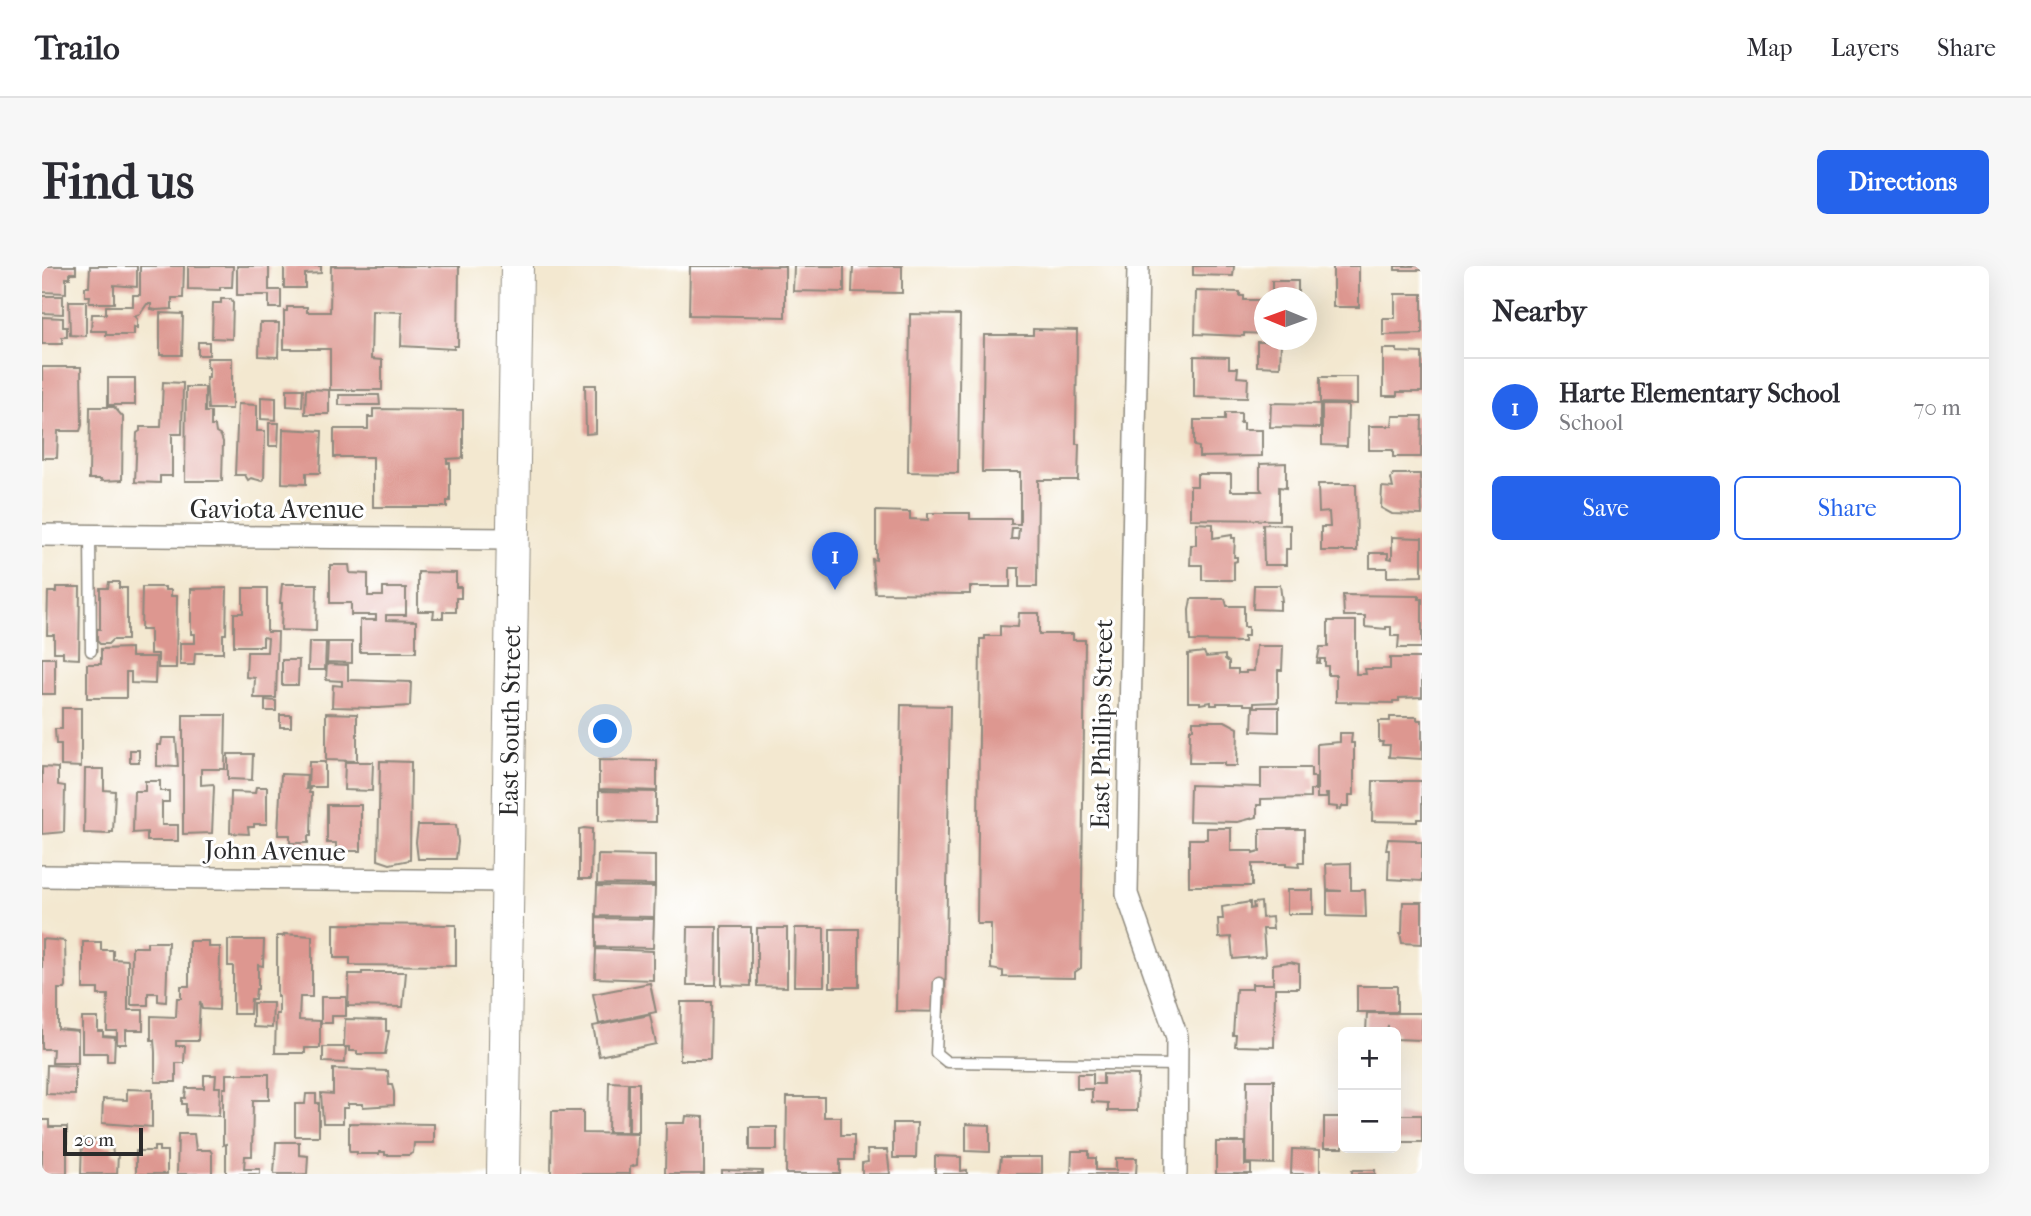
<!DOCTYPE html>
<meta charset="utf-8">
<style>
body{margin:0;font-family:"IM FELL French Canon",serif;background:#f7f7f7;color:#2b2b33}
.controls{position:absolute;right:21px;bottom:21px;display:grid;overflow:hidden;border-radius:10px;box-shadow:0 7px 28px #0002}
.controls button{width:63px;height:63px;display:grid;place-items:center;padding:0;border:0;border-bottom:2px solid #e1e1e2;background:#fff;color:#2b2b33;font:35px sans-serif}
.compass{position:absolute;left:1212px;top:21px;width:63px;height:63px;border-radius:50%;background:#fff;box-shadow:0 7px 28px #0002;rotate:271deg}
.scale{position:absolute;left:21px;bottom:18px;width:80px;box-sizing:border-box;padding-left:7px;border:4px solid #2b2b2b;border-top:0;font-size:19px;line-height:24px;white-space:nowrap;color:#2b2b2b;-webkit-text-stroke:5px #fff;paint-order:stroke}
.you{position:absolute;left:564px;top:466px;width:24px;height:24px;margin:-18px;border:5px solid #fff;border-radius:50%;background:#1a73e8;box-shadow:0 0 0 10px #1a73e833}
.badge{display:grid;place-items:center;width:46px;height:46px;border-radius:50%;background:#2563eb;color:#fff;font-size:23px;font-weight:700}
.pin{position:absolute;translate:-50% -58px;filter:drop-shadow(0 2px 4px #0008)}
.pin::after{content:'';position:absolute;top:37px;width:24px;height:21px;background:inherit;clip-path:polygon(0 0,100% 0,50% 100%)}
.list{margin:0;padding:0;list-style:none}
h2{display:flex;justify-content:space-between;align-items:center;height:91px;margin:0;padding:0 28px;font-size:30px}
h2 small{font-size:23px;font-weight:400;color:#7c7c81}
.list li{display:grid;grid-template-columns:46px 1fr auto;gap:21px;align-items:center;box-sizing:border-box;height:98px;padding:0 28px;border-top:2px solid #e1e1e2}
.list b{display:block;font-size:26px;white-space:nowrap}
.list p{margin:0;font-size:23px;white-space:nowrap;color:#7c7c81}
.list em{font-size:23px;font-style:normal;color:#7c7c81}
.actions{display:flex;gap:14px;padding:21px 28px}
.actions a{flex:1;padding:16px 0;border:2px solid #2563eb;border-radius:10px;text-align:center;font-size:24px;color:#2563eb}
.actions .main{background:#2563eb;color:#fff}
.map{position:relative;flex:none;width:1380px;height:908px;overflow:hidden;border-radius:10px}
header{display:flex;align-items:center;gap:42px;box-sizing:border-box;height:98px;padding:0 35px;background:#fff;border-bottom:2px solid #e1e1e2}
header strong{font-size:33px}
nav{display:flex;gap:38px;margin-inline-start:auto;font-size:24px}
.intro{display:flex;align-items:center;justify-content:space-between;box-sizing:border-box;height:168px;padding:0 42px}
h1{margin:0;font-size:49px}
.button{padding:18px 32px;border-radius:10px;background:#2563eb;color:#fff;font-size:24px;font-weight:700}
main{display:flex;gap:42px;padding:0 42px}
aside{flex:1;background:#fff;border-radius:10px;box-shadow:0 7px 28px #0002}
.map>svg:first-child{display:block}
</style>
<header>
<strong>Trailo</strong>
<nav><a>Map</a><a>Layers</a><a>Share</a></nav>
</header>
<div class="intro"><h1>Find us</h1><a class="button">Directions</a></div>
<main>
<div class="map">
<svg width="1380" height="908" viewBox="0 0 1380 908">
<rect width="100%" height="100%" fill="#fff"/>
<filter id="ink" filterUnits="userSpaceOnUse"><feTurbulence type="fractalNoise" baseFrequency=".0143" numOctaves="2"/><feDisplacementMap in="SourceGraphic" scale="14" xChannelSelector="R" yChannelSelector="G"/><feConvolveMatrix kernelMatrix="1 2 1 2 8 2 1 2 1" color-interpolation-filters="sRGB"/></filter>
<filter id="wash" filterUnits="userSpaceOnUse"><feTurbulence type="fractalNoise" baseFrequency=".00686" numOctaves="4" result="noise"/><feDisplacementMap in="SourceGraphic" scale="28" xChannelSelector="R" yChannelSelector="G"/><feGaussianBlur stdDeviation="1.57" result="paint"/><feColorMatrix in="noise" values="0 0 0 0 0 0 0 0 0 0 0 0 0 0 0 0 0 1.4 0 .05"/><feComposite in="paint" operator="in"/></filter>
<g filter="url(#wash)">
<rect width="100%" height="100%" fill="#f3e8d0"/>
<g id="blocks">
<g fill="#dd9790" fill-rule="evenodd">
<polygon points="0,0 34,0 34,7 28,7 28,12 24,12 24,27 0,26"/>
<polygon points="48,0 95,0 95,21 72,19 72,37 47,37 48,30 43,30 43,21 47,21"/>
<polygon points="98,0 142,0 141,32 130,32 130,43 114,44 109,43 109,38 105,38 98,48 92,50 95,53 95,62 92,61 92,69 64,69 64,65 49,65 50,48 64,48 64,40 91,40 91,29 98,29"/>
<polygon points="146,0 191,0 190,21 178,21 178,24 146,23"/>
<polygon points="195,0 227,0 227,24 239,24 239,42 227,42 227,29 195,29"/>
<polygon points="242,0 279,0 279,7 263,8 263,22 242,22"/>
<polygon points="289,0 417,0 416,80 412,80 412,83 359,80 360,46 330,45 329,93 340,94 340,124 288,124 288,83 242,83 242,45 245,45 245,41 265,41 265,46 288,46"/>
<polygon points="648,0 743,0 743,51 647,49"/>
<polygon points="752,0 802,0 802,26 751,25"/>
<polygon points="811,0 860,0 860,27 810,26"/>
<polygon points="1151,0 1192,0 1191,10 1151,9"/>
<rect x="1291" y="0" width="26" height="41"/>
<rect x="1353" y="0" width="27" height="4"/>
<rect x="1230" y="15" width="26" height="17"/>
<polygon points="1154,25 1198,26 1198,30 1202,30 1202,34 1223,34 1223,68 1202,67 1202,70 1153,68"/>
<polygon points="1353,28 1380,28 1380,68 1341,69 1341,52 1353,52"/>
<polygon points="0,30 21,30 21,48 0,47"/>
<polygon points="179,33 189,33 191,37 190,73 170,72 171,37 179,37"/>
<polygon points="27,35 44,35 44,70 28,69"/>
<polygon points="118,47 141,48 140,89 118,89"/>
<polygon points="868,48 918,49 916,207 866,206"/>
<polygon points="0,51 21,52 21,61 25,61 25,71 20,71 20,78 0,78"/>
<polygon points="218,57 237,57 236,91 217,90"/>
<path d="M991,63L1035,64L1034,178H1037L1036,214H996L995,321H977V302H968V321H928V328L833,327L830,293L834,294V245L868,246V253L886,254V247H928V253H969V258H978V206H940L942,69H991ZM970,262H977L976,273H969Z"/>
<rect x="156" y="76" width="11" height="13"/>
<polygon points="1215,76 1239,76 1238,101 1215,100"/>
<polygon points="1341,83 1355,83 1355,86 1380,87 1380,126 1355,126 1355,130 1341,130"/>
<polygon points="1152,90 1187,91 1187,102 1196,102 1195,111 1206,112 1205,132 1152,131"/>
<polygon points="165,92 190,92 190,143 166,143 164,111 167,111 167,101 165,101"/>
<polygon points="0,101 39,101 40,159 38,165 16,165 15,192 0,192"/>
<polygon points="1278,111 1315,111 1315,138 1278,137"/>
<rect x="66" y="112" width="27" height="27"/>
<polygon points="121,116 141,117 140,168 130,168 130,210 118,210 118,217 93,216 95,167 98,165 98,161 119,161"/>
<polygon points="543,119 554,119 554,167 544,168"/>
<polygon points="144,121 163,121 163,146 169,146 169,160 173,160 174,167 179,170 181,176 180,215 143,215"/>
<polygon points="245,123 261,123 260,141 245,140"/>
<polygon points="264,123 287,124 287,148 263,148"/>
<polygon points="297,129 337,129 338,139 297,139"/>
<polygon points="219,131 234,132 234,154 219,153"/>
<polygon points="1229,137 1278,138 1278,162 1228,161"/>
<polygon points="196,138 215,139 215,165 223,165 222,213 220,215 209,212 206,214 203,209 193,209"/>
<polygon points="1280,139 1306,139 1305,180 1280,179"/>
<polygon points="48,141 72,141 81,151 80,214 59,215 59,213 47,213"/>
<polygon points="331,143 421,144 421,192 405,193 405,197 408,197 408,235 405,235 405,241 331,241 331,191 292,191 292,163 326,163 326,151 331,151"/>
<polygon points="1183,147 1199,147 1199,156 1197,157 1201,157 1201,164 1220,164 1220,190 1157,191 1157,181 1152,180 1152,154 1183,154"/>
<polygon points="1351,150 1380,150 1379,191 1351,191 1351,184 1327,184 1327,160 1350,160"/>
<polygon points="227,157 237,157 236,180 227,180"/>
<polygon points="241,163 280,165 278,207 264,207 264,218 240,217"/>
<polygon points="1244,197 1244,222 1237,221 1237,254 1148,253 1148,220 1155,220 1155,208 1189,208 1189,225 1220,225 1218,222 1218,198"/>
<polygon points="1351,208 1378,208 1380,249 1350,248 1339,242 1340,221 1351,222 1349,213"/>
<polygon points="1276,218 1314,218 1315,285 1279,285 1279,261 1288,261 1287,246 1277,247"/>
<polygon points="1154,257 1171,258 1171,272 1190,269 1190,272 1193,272 1192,291 1195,291 1195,295 1192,296 1192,314 1160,314 1160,299 1148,299 1149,279 1154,279"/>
<polygon points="1221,258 1248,259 1248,283 1244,283 1244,299 1222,299"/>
<polygon points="1350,271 1380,272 1380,310 1345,311 1345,302 1328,302 1328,287 1346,287 1346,292 1350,293"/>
<polygon points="288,299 307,299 308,307 326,308 326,330 341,330 341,322 364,322 364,349 344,349 344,354 374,355 374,386 318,386 318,354 334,354 334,349 309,349 309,337 288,337"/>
<polygon points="376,306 414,307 414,321 419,321 419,332 414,332 414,346 401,346 401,352 391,352 392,345 376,345"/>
<polygon points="67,316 77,316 77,322 85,322 85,374 70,374 66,378 58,378 55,375 55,363 58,363 58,322 66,322"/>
<polygon points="240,318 275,318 274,365 239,364 240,337 238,337"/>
<polygon points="1212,319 1238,319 1240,335 1238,335 1238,344 1211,343"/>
<polygon points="14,321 38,321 37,393 21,392 21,386 12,386 12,369 5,369 6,326 14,326"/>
<polygon points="100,321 123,321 123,324 129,324 129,330 135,330 134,402 116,402 116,388 108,388 108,364 99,364"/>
<polygon points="185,322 184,368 181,368 181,387 153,387 152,399 138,399 138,377 153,377 153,368 149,368 149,323"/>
<polygon points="201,322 225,322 225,366 236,366 234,432 212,432 213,412 204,411 205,386 225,386 226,372 221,371 221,380 192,380 192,347 201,347"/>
<polygon points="1301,329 1377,330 1377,333 1380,333 1380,382 1356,382 1357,370 1349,370 1349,361 1344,361 1344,363 1323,361 1323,350 1302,350"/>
<polygon points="1149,333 1183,333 1185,340 1202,340 1202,361 1206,361 1206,370 1202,370 1202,376 1148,375 1147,344"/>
<polygon points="977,347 997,347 997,368 1031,368 1031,374 1043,374 1039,702 1033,706 1033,712 961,711 961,705 949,703 949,658 935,658 938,373 943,373 943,370 958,370 958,360 976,361"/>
<polygon points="1286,355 1314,355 1314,408 1324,408 1323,403 1348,403 1348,392 1380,392 1380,431 1357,432 1357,435 1351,435 1351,437 1294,436 1294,409 1286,409 1286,400 1283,400 1283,393 1278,393 1278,397 1275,397 1278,381 1286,381"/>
<polygon points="267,376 284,376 283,404 266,404"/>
<polygon points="286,376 310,376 310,397 285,396"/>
<polygon points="1214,380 1241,380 1240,404 1236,404 1236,436 1212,437 1212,439 1202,439 1202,437 1175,437 1175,439 1169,439 1169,436 1158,438 1158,436 1146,436 1146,388 1162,386 1164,391 1183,389 1183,393 1187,396 1187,403 1196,403 1196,407 1204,407 1204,405 1212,405"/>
<polygon points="89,382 89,391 114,391 113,418 89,417 89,406 84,406 84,432 45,432 45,398 59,398 59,383"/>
<rect x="0" y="392" width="13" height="36"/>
<polygon points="240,394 257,394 256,419 240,419"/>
<polygon points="285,398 306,399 306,414 369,416 368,440 336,442 290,441 291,419 300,420 300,415 284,414"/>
<polygon points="223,434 234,435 234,445 223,445"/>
<polygon points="859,439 908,440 903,746 854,745"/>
<polygon points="1211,441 1237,441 1237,466 1210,465"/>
<polygon points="20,442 39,442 39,501 19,500 19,478 14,478 13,463 20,463"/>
<polygon points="284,447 315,448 315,495 284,494"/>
<polygon points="141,449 184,449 183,503 159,503 159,519 171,518 172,521 170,567 141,568"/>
<rect x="238" y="449" width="11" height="12"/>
<polygon points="1348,451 1375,451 1375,454 1380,454 1380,493 1347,491 1348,479 1340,479 1341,476 1337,476 1337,455 1348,455"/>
<polygon points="1151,455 1183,455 1196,462 1195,500 1182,500 1182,497 1147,497 1148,463 1151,463"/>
<polygon points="1298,467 1310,467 1309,477 1312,477 1312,529 1307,529 1307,540 1300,540 1299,543 1295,544 1295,541 1286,540 1286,528 1284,528 1285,532 1275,532 1275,478 1298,476"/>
<polygon points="120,472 134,472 136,501 115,500 115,479 119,479"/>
<rect x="88" y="484" width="9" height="12"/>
<polygon points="186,488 211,488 210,514 186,513"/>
<polygon points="557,494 615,495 615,525 557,523"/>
<polygon points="338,495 369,496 368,594 348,598 336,594"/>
<polygon points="267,496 283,496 283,521 266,521"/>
<polygon points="303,496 331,496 330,525 302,524"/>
<polygon points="0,501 16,502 16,519 23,520 22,566 0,568"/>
<polygon points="1219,502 1269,502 1269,511 1273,511 1273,524 1268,524 1268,532 1219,533 1219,539 1215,539 1215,551 1196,556 1147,555 1148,519 1219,521"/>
<polygon points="43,503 62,503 62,524 73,525 71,566 68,566 68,568 42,567"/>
<polygon points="239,508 265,509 264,523 268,523 267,527 270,527 269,570 266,570 266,577 248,577 248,569 236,569"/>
<polygon points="103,515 118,515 118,525 127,525 127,536 120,536 120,559 136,559 136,575 105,575 105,566 91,567 92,525 103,525"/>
<polygon points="1331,515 1380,515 1380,553 1375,553 1375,556 1330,555"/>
<polygon points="214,521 225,521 225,558 212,558 212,561 206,561 207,568 188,567 189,526 213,527"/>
<polygon points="557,525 614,526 614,556 557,555"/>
<polygon points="285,539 319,539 319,585 294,585 294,577 285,577"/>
<polygon points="376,559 414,559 416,576 414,593 376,593 374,576"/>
<polygon points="542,562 550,563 549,613 537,613 537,563"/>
<polygon points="1165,562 1189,562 1189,585 1211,585 1211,587 1218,585 1218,563 1262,563 1262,597 1256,597 1257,601 1244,600 1244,598 1210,598 1210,620 1147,620 1147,573 1165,573"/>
<polygon points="1346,573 1374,574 1374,576 1380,576 1380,615 1346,613 1347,584 1344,584"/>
<polygon points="556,589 613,590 613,619 555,618"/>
<polygon points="1309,597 1309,624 1323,624 1324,651 1285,650 1285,625 1300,625 1285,624 1284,598"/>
<polygon points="555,620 613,621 612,651 554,650"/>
<rect x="1245" y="624" width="26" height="24"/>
<polygon points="1208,636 1208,643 1212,642 1211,637 1219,636 1220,652 1230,651 1231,663 1221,663 1223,690 1191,693 1189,671 1177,672 1176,653 1181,653 1180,641"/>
<polygon points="1361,636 1380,636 1380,678 1360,677 1358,667 1360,667"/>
<polygon points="554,652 612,653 611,682 554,681"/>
<polygon points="292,658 414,659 414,700 308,699 308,692 292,692"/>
<polygon points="646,661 675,661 674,719 645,719"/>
<polygon points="680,661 709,661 709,720 680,719"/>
<polygon points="715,662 745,662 745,721 715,720"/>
<polygon points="753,662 782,662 782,720 752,720"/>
<rect x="788" y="663" width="29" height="58"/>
<polygon points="242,668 270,670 270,731 258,731 257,754 278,755 278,782 263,782 263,787 233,787 234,748 237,748 237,731 235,731 235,670 242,670"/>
<polygon points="0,673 23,675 24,721 23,723 16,723 16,763 36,765 36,797 10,797 11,783 0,783"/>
<polygon points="186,674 222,674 221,700 216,699 216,723 214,723 213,733 209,733 208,748 191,748 191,700 186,700"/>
<polygon points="147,675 166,675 166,681 178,681 177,744 160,743 158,735 156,775 134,775 134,780 143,780 142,797 134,797 134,816 113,816 113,786 112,774 109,774 109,750 134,751 135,732 139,732 139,720 147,720"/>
<polygon points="41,676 59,676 59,684 71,684 71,693 86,694 86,744 101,744 101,764 84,764 84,778 75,778 75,765 65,765 66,729 56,729 56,723 41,723"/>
<polygon points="105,676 126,676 124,736 116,735 116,727 106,727 106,739 89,739 90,681 105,681"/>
<polygon points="554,683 611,685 611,714 553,712"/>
<polygon points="1248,696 1257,698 1257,722 1233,722 1232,781 1193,780 1194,769 1191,769 1194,723 1210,723 1210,718 1231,718 1231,698"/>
<polygon points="320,706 364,706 361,741 306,740 307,708 320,708"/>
<polygon points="608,717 614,746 557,758 551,728"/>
<rect x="1315" y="720" width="40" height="26"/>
<polygon points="279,731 304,731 304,750 290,750 290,757 279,757"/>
<polygon points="639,736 669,736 668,794 638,794"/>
<polygon points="211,737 231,737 230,762 211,761"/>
<polygon points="1325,747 1380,747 1380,774 1354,773 1354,766 1346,766 1346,759 1345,766 1324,766"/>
<polygon points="608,749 614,778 557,790 551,760"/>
<polygon points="40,752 56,752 56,765 61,765 61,770 73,771 72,795 65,795 65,787 40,787"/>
<polygon points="303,753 344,754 344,765 347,765 343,788 315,788 315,785 307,785 307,781 302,781"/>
<polygon points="281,781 304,781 303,797 281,796"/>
<polygon points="5,799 33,800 33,829 4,828"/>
<polygon points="291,803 346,805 347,819 350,819 352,826 352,839 321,841 321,838 306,838 306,842 301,842 301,857 281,857 279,827 291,828"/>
<polygon points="184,808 227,808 227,834 211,834 210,890 203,890 202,903 218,903 218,908 184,908 184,878 181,879 181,822 184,822"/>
<polygon points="1035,808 1051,808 1051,818 1061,818 1061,808 1096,809 1095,845 1066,845 1066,837 1050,836 1050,823 1035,823"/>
<polygon points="162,809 174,809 173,821 178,821 177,850 144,849 144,838 140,838 140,832 143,832 144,822 162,822"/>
<polygon points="1205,814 1232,814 1232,898 1204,897"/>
<polygon points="567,816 586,817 585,866 566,866"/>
<rect x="587" y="817" width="10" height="49"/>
<polygon points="85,823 110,824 110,861 60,857 61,833 85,834"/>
<polygon points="264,828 274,828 274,837 277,837 277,870 253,870 253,838 263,838"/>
<polygon points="745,831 782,831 782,851 799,851 799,869 812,869 812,894 798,894 798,908 744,908"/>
<polygon points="510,845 541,845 541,867 596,868 595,899 588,901 588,908 509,908"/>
<rect x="1354" y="849" width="26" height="27"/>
<polygon points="644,850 662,851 662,908 623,908 624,857 643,857"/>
<rect x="1282" y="851" width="19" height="31"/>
<polygon points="0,854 7,854 7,861 25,861 25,908 0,908"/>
<polygon points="307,857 392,858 392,877 372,877 371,887 367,889 343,889 343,886 337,886 337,888 315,888 315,886 308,886 307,883"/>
<polygon points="851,857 875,857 874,892 851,892"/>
<polygon points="924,858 948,859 948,886 924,885"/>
<rect x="708" y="861" width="27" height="23"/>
<polygon points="136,868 152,868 154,884 168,884 170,887 170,908 135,908"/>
<polygon points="40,873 61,873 61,880 70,880 71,888 76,888 75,908 39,908"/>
<polygon points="234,876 257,876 257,889 266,890 265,908 232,908"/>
<polygon points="1174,876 1203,876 1203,899 1209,899 1209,908 1174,908"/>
<polygon points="112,881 117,881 117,885 125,885 125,908 94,908 94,885 112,885"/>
<polygon points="1250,883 1278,884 1278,908 1249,908"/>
<polygon points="825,884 845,884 848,908 820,908 820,897 826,896"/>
<polygon points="1030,885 1047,885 1047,892 1054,892 1054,904 1074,904 1074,892 1095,892 1094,908 1029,908"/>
<polygon points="893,890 919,891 919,905 925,904 925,908 893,908"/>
<polygon points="959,891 1000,891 1000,908 957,908"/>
<polygon points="680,904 720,905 720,908 680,908"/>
<rect x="1310" y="904" width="23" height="4"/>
</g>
</g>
</g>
<g filter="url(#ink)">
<use href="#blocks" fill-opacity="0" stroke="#8f8a7e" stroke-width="2"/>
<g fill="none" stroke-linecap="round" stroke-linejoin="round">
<g stroke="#8f8a7e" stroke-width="13">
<g id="service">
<polyline points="48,269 49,385"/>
<polyline points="897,717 894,787 905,796 1135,799"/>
</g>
</g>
<g stroke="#8f8a7e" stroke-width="24">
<g id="minor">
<polyline points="1096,0 1085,628 1135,771 1134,908"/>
<polyline points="0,269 470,273"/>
<polyline points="0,610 465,615"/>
</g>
</g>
<g stroke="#8f8a7e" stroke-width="34">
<g id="secondary">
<path id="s1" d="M461,908L475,0"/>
</g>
</g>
<use href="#service" stroke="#fff" stroke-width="10"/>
<use href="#minor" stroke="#fff" stroke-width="21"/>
<use href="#secondary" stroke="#fff" stroke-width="32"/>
</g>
</g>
<g text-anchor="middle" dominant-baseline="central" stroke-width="6" stroke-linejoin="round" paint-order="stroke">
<g font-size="26" fill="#2b2b2b" stroke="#fff">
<text x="235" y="243">Gaviota Avenue</text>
<text stroke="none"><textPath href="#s1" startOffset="453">East South Street</textPath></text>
<text transform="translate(1060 458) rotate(-89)">East Phillips Street</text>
<text transform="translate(233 585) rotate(1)">John Avenue</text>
</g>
</g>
</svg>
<div class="controls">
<button>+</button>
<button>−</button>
</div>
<svg class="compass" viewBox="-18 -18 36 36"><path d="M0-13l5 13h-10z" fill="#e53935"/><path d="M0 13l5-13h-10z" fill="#7c7c81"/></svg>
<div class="scale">20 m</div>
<div class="you"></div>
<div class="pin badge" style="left:793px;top:324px">1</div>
</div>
<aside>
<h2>Nearby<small></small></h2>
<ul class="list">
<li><span class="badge">1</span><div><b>Harte Elementary School</b><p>School</p></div><em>70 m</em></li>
</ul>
<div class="actions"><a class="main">Save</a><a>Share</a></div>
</aside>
</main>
